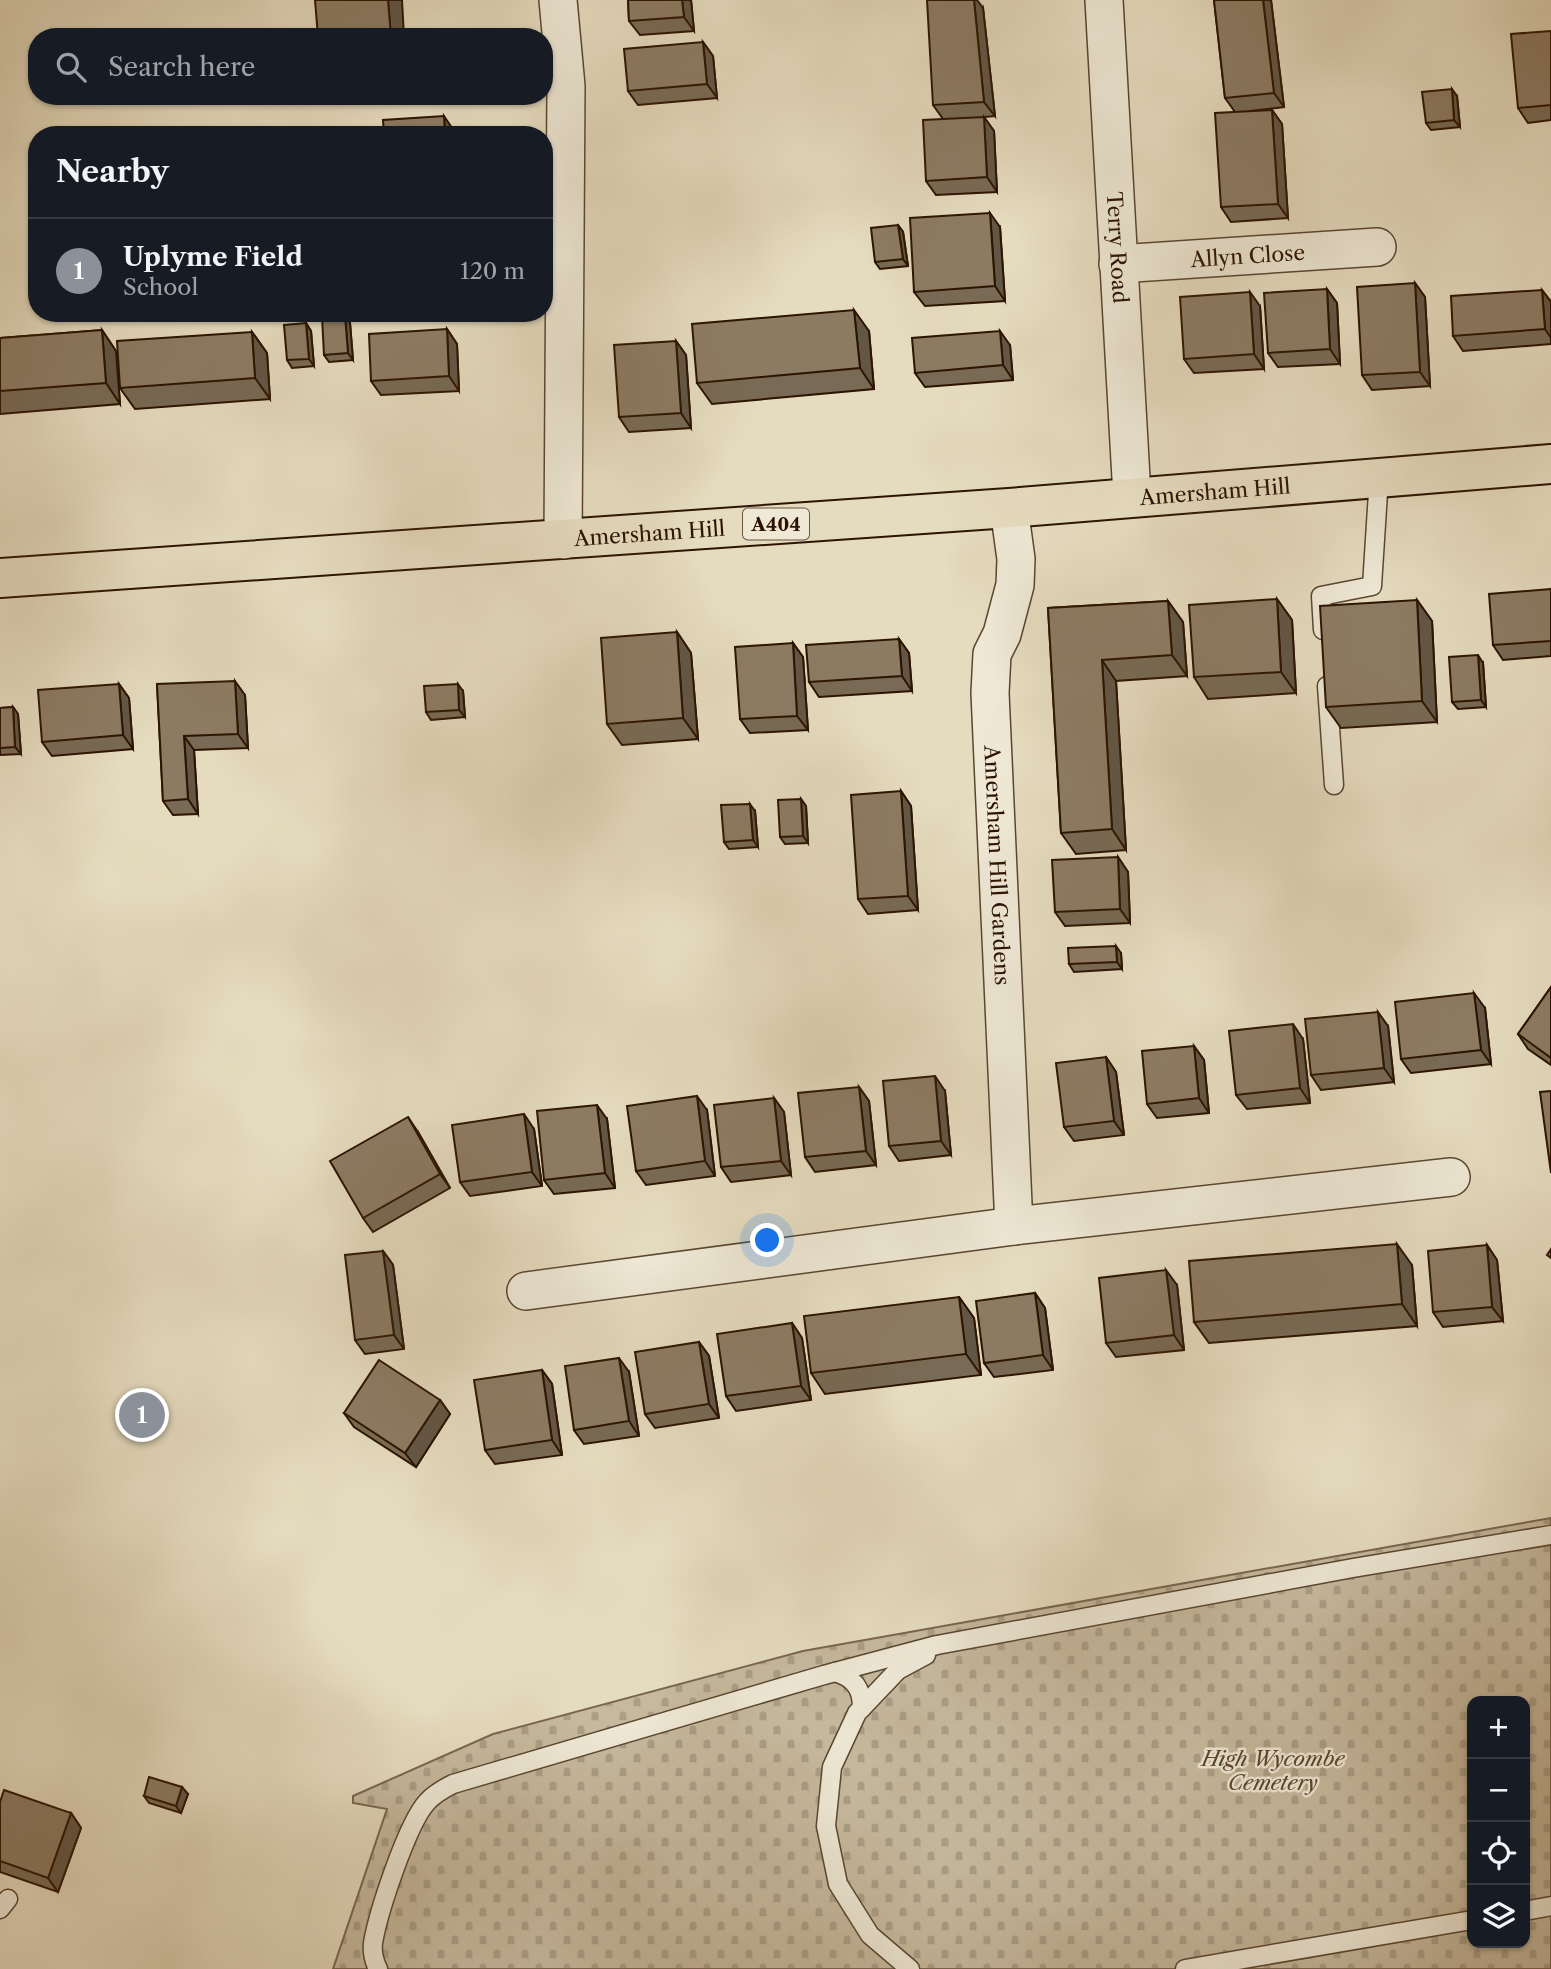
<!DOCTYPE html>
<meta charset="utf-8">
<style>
body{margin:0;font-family:"Libre Caslon Text",serif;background:#20242c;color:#f1f3f6}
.controls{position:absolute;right:21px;bottom:21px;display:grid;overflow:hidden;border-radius:14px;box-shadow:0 2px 5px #0004}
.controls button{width:63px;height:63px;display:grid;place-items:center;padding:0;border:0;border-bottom:2px solid #363941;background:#171b24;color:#f1f3f6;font:35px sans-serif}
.you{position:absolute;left:768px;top:1241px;width:24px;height:24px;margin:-18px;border:5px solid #fff;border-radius:50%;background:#1a73e8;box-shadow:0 0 0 10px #1a73e833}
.badge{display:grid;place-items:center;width:46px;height:46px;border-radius:50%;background:#8c9099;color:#fff;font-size:23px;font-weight:700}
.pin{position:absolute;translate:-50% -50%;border:4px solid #fff;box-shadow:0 2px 7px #0006}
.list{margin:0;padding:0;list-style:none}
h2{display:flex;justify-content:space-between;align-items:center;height:91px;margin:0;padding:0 28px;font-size:30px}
h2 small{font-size:23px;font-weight:400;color:#9ea1a6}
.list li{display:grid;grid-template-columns:46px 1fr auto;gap:21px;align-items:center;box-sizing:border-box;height:105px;padding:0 28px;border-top:2px solid #363941}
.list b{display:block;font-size:26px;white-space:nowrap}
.list p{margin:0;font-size:23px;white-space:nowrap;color:#9ea1a6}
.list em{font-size:23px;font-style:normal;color:#9ea1a6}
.icon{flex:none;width:38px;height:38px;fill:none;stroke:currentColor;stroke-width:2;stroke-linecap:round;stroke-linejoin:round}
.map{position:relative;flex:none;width:1551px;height:1969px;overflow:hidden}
.search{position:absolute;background:#171b24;box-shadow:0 2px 5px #0004;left:28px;top:28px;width:525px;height:77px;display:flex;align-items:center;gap:18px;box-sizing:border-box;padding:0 24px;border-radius:28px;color:#9ea1a6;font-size:26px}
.panel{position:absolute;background:#171b24;box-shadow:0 2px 5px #0004;left:28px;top:126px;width:525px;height:196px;border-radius:28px}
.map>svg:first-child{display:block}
</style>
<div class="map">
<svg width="1551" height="1969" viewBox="0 0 1551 1969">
<defs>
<pattern id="cemetery-stones" width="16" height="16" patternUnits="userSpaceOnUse" patternTransform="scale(1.75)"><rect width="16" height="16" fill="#c6b99e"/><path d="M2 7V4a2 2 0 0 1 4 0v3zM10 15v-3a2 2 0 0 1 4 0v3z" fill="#aa9e86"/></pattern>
</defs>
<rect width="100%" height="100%" fill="#e5dbbe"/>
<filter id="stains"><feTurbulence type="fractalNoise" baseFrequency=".00286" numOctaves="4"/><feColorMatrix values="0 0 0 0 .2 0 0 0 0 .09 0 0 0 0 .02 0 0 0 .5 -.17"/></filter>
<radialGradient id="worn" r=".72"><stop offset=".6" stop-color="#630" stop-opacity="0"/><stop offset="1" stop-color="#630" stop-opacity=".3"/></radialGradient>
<path fill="url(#cemetery-stones)" stroke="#79664f" stroke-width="2" fill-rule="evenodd" d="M1551,1518V1969H333L387,1809L353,1803V1796L493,1734L803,1651ZM1472,1701H1525V1943H1472Z"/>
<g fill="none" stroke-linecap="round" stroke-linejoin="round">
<g stroke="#5a4630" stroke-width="21">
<g id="service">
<polyline points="1323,630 1321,596 1372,586 1379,477"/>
<polyline points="1327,686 1334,785"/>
<path d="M835,1672C854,1678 862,1688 862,1708"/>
<polyline points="0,1909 8,1899"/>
<polyline points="1525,1911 1551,1906"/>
<path d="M378,1969C374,1961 372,1952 373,1943C378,1913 407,1824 427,1802C434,1794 443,1789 453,1784L824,1675L937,1645L1353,1568L1551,1535"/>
<polyline points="910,1969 870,1935 838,1884 826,1826 832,1767 857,1713 898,1670 926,1655"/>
<polyline points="1185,1969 1472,1920"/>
</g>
</g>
<g stroke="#5a4630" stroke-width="40">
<g id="minor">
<polyline points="558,0 566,86 563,540"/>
<path id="s1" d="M1104,0L1132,496"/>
<path id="s2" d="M1118,264L1377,247"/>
<path id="s3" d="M1009,508L1016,559L1015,585L1002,634L992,654L990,693L1014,1226"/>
<polyline points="526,1291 1014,1226 1451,1177"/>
</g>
</g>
<g stroke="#2c1400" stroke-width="42">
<g id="primary">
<path id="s4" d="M0,578L1009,508L1551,464"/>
</g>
</g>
<use href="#service" stroke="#eee8d5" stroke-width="18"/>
<use href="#minor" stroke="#eee8d5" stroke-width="37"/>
<use href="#primary" stroke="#e5dbbe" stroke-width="38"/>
</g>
<g fill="#786a55" stroke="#2c1400" stroke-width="2">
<polygon points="628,0 691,0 694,31 640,35 629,21"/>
<polygon points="1214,0 1271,0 1284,107 1250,111 1272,110 1282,124 1288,218 1231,222 1221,207 1235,112 1225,98"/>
<polygon points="983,8 995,116 984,117 994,131 997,192 936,195 926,181 943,119 933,105"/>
<polygon points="1551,31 1551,120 1528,123 1518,108"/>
<polygon points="703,42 713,56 717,98 638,105 628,91"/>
<polygon points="1457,96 1460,127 1431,130 1426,123"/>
<polygon points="898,225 903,232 908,266 880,269 875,262"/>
<polygon points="1000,227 1005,301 925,306 914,292"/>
<polygon points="1415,283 1425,297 1430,386 1372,390 1362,375"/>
<polygon points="1327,289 1337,303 1340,364 1278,367 1268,353"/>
<polygon points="1542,290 1551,302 1551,344 1463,351 1453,336"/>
<polygon points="1260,306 1264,369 1194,373 1184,359"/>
<polygon points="345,315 350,323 353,360 329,362 324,355"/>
<polygon points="306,323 311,331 314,366 292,368 287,360"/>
<polygon points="447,329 457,344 459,391 381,395 371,381"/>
<polygon points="102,330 116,351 120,404 0,414 0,338"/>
<polygon points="869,331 874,389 712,404 697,383"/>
<polygon points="252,332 267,353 270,399 135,409 120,388"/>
<polygon points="676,341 686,355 691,428 629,432 619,417"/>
<polygon points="1010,345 1013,380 925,387 915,373"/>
<polygon points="1551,589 1551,656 1503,660 1493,645"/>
<polygon points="1277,599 1292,620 1296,693 1208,699 1194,677"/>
<polygon points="1417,600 1432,621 1437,722 1341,728 1326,707"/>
<polygon points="1168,601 1183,622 1187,676 1116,681 1126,850 1076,854 1061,833 1048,608"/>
<polygon points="677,632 691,653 698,739 622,745 607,724"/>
<polygon points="899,639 909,653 912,691 819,697 809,682"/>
<polygon points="793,643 803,657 808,730 750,733 740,719"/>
<polygon points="1483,663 1486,707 1458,709 1452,702"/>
<polygon points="119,684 129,698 133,749 52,756 42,742"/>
<polygon points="157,684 245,695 248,748 194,750 198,814 173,815 163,801"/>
<polygon points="463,691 465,717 431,720 426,712"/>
<polygon points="13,707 18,714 21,754 0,755 0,708"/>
<polygon points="901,791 911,806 918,910 868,914 858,899"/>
<polygon points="801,799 806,806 808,843 785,844 780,837"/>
<polygon points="755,811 758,847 729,849 724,842"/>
<polygon points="1118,857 1128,872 1130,923 1065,926 1055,912"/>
<polygon points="1121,953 1122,969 1074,972 1069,964"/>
<polygon points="1551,987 1551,1065 1528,1049 1518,1034"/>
<polygon points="1485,1008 1491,1064 1411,1073 1401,1059"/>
<polygon points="1388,1026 1394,1082 1321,1090 1311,1075"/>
<polygon points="1303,1039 1310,1103 1247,1109 1236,1095"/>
<polygon points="1194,1046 1204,1060 1209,1113 1157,1118 1147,1104"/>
<polygon points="1106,1057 1116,1072 1124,1135 1074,1141 1064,1127"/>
<polygon points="859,1087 869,1101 876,1165 815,1172 805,1157"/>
<polygon points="945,1091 951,1155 899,1161 889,1146"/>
<polygon points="774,1098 784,1112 791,1175 731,1182 721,1167"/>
<polygon points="707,1110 715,1176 646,1185 636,1171"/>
<polygon points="607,1119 615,1188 554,1194 544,1180"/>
<polygon points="534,1129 542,1186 470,1196 460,1182"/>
<polygon points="418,1132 450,1188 373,1232 363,1218"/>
<polygon points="1487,1245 1497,1260 1503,1321 1443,1327 1433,1312"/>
<polygon points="383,1251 393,1265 404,1349 365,1354 355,1340"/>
<polygon points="1412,1265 1417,1326 1209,1343 1194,1322"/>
<polygon points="1177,1285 1184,1350 1116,1357 1106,1343"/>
<polygon points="1035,1293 1045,1308 1053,1370 994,1377 984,1363"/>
<polygon points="959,1297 974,1318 981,1375 825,1394 811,1373"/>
<polygon points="792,1323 802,1338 811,1400 736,1411 726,1396"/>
<polygon points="699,1342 709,1356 719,1418 655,1428 645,1414"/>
<polygon points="542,1370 552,1384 562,1455 495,1464 485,1450"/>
<polygon points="629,1372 639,1436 584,1444 574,1430"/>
<polygon points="440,1400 450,1414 416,1467 354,1427 344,1413"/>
<polygon points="188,1794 181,1813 149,1803 144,1796"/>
<polygon points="0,1802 71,1813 81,1828 58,1892 0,1872"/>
</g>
<g fill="#625645" stroke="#2c1400" stroke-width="2">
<polygon points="388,0 402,0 404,37 391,37"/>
<polygon points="682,0 691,0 694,31 684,17"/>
<polygon points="974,0 977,0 983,8 995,116 984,102"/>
<polygon points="1263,0 1271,0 1284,107 1274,93"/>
<polygon points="703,42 713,56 717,98 707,84"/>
<polygon points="1452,89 1457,96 1460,127 1454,120"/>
<polygon points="1272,110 1282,124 1288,218 1278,204"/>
<polygon points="444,116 454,131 455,135 445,135"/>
<polygon points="984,117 994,131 997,192 987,177"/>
<polygon points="990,213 1000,227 1005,301 995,286"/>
<polygon points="898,225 903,232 908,266 903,259"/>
<polygon points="1415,283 1425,297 1430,386 1420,372"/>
<polygon points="1327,289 1337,303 1340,364 1330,349"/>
<polygon points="1542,290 1551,302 1551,338 1545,329"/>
<polygon points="1250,292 1260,306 1264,369 1254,354"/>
<polygon points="854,310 869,331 874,389 860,368"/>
<polygon points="345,315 350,323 353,360 348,353"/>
<polygon points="306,323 311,331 314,366 309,359"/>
<polygon points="447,329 457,344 459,391 449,376"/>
<polygon points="102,330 116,351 120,404 106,383"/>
<polygon points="1000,331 1010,345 1013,380 1003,365"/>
<polygon points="252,332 267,353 270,399 255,378"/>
<polygon points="676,341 686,355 691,428 681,413"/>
<polygon points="1277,599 1292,620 1296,693 1281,672"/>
<polygon points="1417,600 1432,621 1437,722 1422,701"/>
<polygon points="1168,601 1183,622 1187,676 1172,655"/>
<polygon points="677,632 691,653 698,739 683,718"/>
<polygon points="899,639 909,653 912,691 902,676"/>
<polygon points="793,643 803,657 808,730 797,716"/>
<polygon points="1478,655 1483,663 1486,707 1481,700"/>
<polygon points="1102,660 1116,681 1126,850 1112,829"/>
<polygon points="235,681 245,695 248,748 238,734"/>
<polygon points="119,684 129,698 133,749 123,735"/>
<polygon points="458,684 463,691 465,717 459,710"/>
<polygon points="13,707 18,714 21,754 15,747"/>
<polygon points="184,736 194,750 198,814 188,799"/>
<polygon points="901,791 911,806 918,910 908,896"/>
<polygon points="801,799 806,806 808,843 803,836"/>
<polygon points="750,804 755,811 758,847 753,840"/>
<polygon points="1118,857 1128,872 1130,923 1120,909"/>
<polygon points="1116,946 1121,953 1122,969 1117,962"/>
<polygon points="1474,993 1485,1008 1491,1064 1481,1050"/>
<polygon points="1378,1012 1388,1026 1394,1082 1384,1068"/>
<polygon points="1293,1024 1303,1039 1310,1103 1300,1088"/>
<polygon points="1194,1046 1204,1060 1209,1113 1199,1098"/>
<polygon points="1106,1057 1116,1072 1124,1135 1114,1121"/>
<polygon points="935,1076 945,1091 951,1155 941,1141"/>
<polygon points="859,1087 869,1101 876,1165 866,1151"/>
<polygon points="697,1096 707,1110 715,1176 705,1161"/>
<polygon points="774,1098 784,1112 791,1175 781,1161"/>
<polygon points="597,1105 607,1119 615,1188 605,1173"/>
<polygon points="524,1114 534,1129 542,1186 532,1172"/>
<polygon points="408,1117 418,1132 450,1188 440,1174"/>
<polygon points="1397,1244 1412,1265 1417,1326 1402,1304"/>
<polygon points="1487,1245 1497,1260 1503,1321 1492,1307"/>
<polygon points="383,1251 393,1265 404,1349 394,1335"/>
<polygon points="1166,1270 1177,1285 1184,1350 1174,1335"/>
<polygon points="1035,1293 1045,1308 1053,1370 1043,1355"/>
<polygon points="959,1297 974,1318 981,1375 966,1354"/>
<polygon points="792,1323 802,1338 811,1400 801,1386"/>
<polygon points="699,1342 709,1356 719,1418 709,1404"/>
<polygon points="619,1358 629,1372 639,1436 629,1421"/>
<polygon points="542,1370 552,1384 562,1455 552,1440"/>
<polygon points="440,1400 450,1414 416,1467 405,1453"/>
<polygon points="182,1787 188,1794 181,1813 176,1806"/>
<polygon points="71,1813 81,1828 58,1892 48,1878"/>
</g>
<g fill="#8c7b63" stroke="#2c1400" stroke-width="2">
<polygon points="315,0 388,0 391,37 318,37"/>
<polygon points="628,0 682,0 684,17 629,21"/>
<polygon points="927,0 974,0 984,102 933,105"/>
<polygon points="1214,0 1263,0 1274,93 1225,98"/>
<polygon points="1551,31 1551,105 1518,108 1511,34"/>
<polygon points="703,42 707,84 628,91 624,49"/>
<polygon points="1452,89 1454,120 1426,123 1422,92"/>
<polygon points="1272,110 1278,204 1221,207 1215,113"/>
<polygon points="444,116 445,135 384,135 383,120"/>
<polygon points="984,117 987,177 926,181 923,120"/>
<polygon points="990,213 995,286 914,292 910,218"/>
<polygon points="898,225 903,259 875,262 871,228"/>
<polygon points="1415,283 1420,372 1362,375 1357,287"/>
<polygon points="1327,289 1330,349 1268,353 1264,293"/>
<polygon points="1542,290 1545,329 1453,336 1451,296"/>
<polygon points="1250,292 1254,354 1184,359 1180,297"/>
<polygon points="854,310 860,368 697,383 692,324"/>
<polygon points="345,315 348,353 324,355 322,317"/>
<polygon points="306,323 309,359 287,360 284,325"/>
<polygon points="447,329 449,376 371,381 369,334"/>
<polygon points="102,330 106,383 0,391 0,338"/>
<polygon points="1000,331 1003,365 915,373 912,338"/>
<polygon points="252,332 255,378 120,388 117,341"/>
<polygon points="676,341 681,413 619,417 614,345"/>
<polygon points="1551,589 1551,641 1493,645 1489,594"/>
<polygon points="1277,599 1281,672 1194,677 1189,605"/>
<polygon points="1417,600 1422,701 1326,707 1320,606"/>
<polygon points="1168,601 1172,655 1102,660 1112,829 1061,833 1048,608"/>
<polygon points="677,632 683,718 607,724 601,638"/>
<polygon points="899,639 902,676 809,682 806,645"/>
<polygon points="793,643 797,716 740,719 735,647"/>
<polygon points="1478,655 1481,700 1452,702 1449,657"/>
<polygon points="235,681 238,734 184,736 188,799 163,801 157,684"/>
<polygon points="119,684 123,735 42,742 38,690"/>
<polygon points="458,684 459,710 426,712 424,686"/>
<polygon points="13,707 15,747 0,748 0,708"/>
<polygon points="901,791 908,896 858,899 851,795"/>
<polygon points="801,799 803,836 780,837 778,800"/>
<polygon points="750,804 753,840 724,842 721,805"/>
<polygon points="1118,857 1120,909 1055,912 1052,860"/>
<polygon points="1116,946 1117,962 1069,964 1068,948"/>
<polygon points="1551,987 1551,1058 1518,1034"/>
<polygon points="1474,993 1481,1050 1401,1059 1395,1002"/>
<polygon points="1378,1012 1384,1068 1311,1075 1305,1019"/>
<polygon points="1293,1024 1300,1088 1236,1095 1229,1031"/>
<polygon points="1194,1046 1199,1098 1147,1104 1142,1051"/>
<polygon points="1106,1057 1114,1121 1064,1127 1056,1063"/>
<polygon points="935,1076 941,1141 889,1146 883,1081"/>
<polygon points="859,1087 866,1151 805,1157 798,1093"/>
<polygon points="1551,1091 1551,1173 1540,1092"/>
<polygon points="697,1096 705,1161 636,1171 627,1106"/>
<polygon points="774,1098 781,1161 721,1167 714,1105"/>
<polygon points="597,1105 605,1173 544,1180 537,1111"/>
<polygon points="524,1114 532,1172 460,1182 452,1125"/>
<polygon points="408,1117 440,1174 363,1218 330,1161"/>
<polygon points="1397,1244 1402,1304 1194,1322 1189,1261"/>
<polygon points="1487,1245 1492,1307 1433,1312 1428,1251"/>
<polygon points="1551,1249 1551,1258 1547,1255"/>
<polygon points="383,1251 394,1335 355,1340 345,1255"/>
<polygon points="1166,1270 1174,1335 1106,1343 1099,1278"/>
<polygon points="1035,1293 1043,1355 984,1363 976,1301"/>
<polygon points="959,1297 966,1354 811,1373 804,1316"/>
<polygon points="792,1323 801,1386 726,1396 717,1334"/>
<polygon points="699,1342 709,1404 645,1414 635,1352"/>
<polygon points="619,1358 629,1421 574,1430 565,1366"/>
<polygon points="379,1360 440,1400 405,1453 344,1413"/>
<polygon points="542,1370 552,1440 485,1450 474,1380"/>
<polygon points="149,1777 182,1787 176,1806 144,1796"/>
<polygon points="4,1790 71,1813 48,1878 0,1861 0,1802"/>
</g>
<g text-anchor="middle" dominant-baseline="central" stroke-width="5" stroke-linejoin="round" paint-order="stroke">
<rect fill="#eee8d5" stroke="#665440" stroke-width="2" x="743" y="508.5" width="66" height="31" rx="5"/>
<g font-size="19" font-weight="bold" fill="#2c1400">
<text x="776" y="524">A404</text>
</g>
<g font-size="21" fill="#2c1400" stroke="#eee8d5">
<text stroke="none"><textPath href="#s1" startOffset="248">Terry Road</textPath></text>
<text stroke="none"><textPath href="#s2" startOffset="130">Allyn Close</textPath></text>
<text stroke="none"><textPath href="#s4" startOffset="1218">Amersham Hill</textPath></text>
<text stroke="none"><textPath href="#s4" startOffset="651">Amersham Hill</textPath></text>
<text stroke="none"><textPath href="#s3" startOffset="362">Amersham Hill Gardens</textPath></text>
</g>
<g font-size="21" font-style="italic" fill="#5a462f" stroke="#eee8d5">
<text x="1273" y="1758">High Wycombe<tspan x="1273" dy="24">Cemetery</tspan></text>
</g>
</g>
<rect width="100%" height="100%" filter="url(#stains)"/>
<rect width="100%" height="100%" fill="url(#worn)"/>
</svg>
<div class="controls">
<button>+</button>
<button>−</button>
<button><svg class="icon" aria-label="locate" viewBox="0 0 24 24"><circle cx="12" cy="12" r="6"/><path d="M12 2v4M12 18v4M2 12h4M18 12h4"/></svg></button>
<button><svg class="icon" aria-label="layers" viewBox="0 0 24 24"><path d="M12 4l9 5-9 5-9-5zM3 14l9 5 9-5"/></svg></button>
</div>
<div class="you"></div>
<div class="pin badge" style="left:142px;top:1415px">1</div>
<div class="search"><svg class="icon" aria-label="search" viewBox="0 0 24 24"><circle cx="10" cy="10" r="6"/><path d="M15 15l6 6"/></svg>Search here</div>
<section class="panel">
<h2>Nearby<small></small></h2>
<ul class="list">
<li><span class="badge">1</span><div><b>Uplyme Field</b><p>School</p></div><em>120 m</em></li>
</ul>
</section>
</div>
